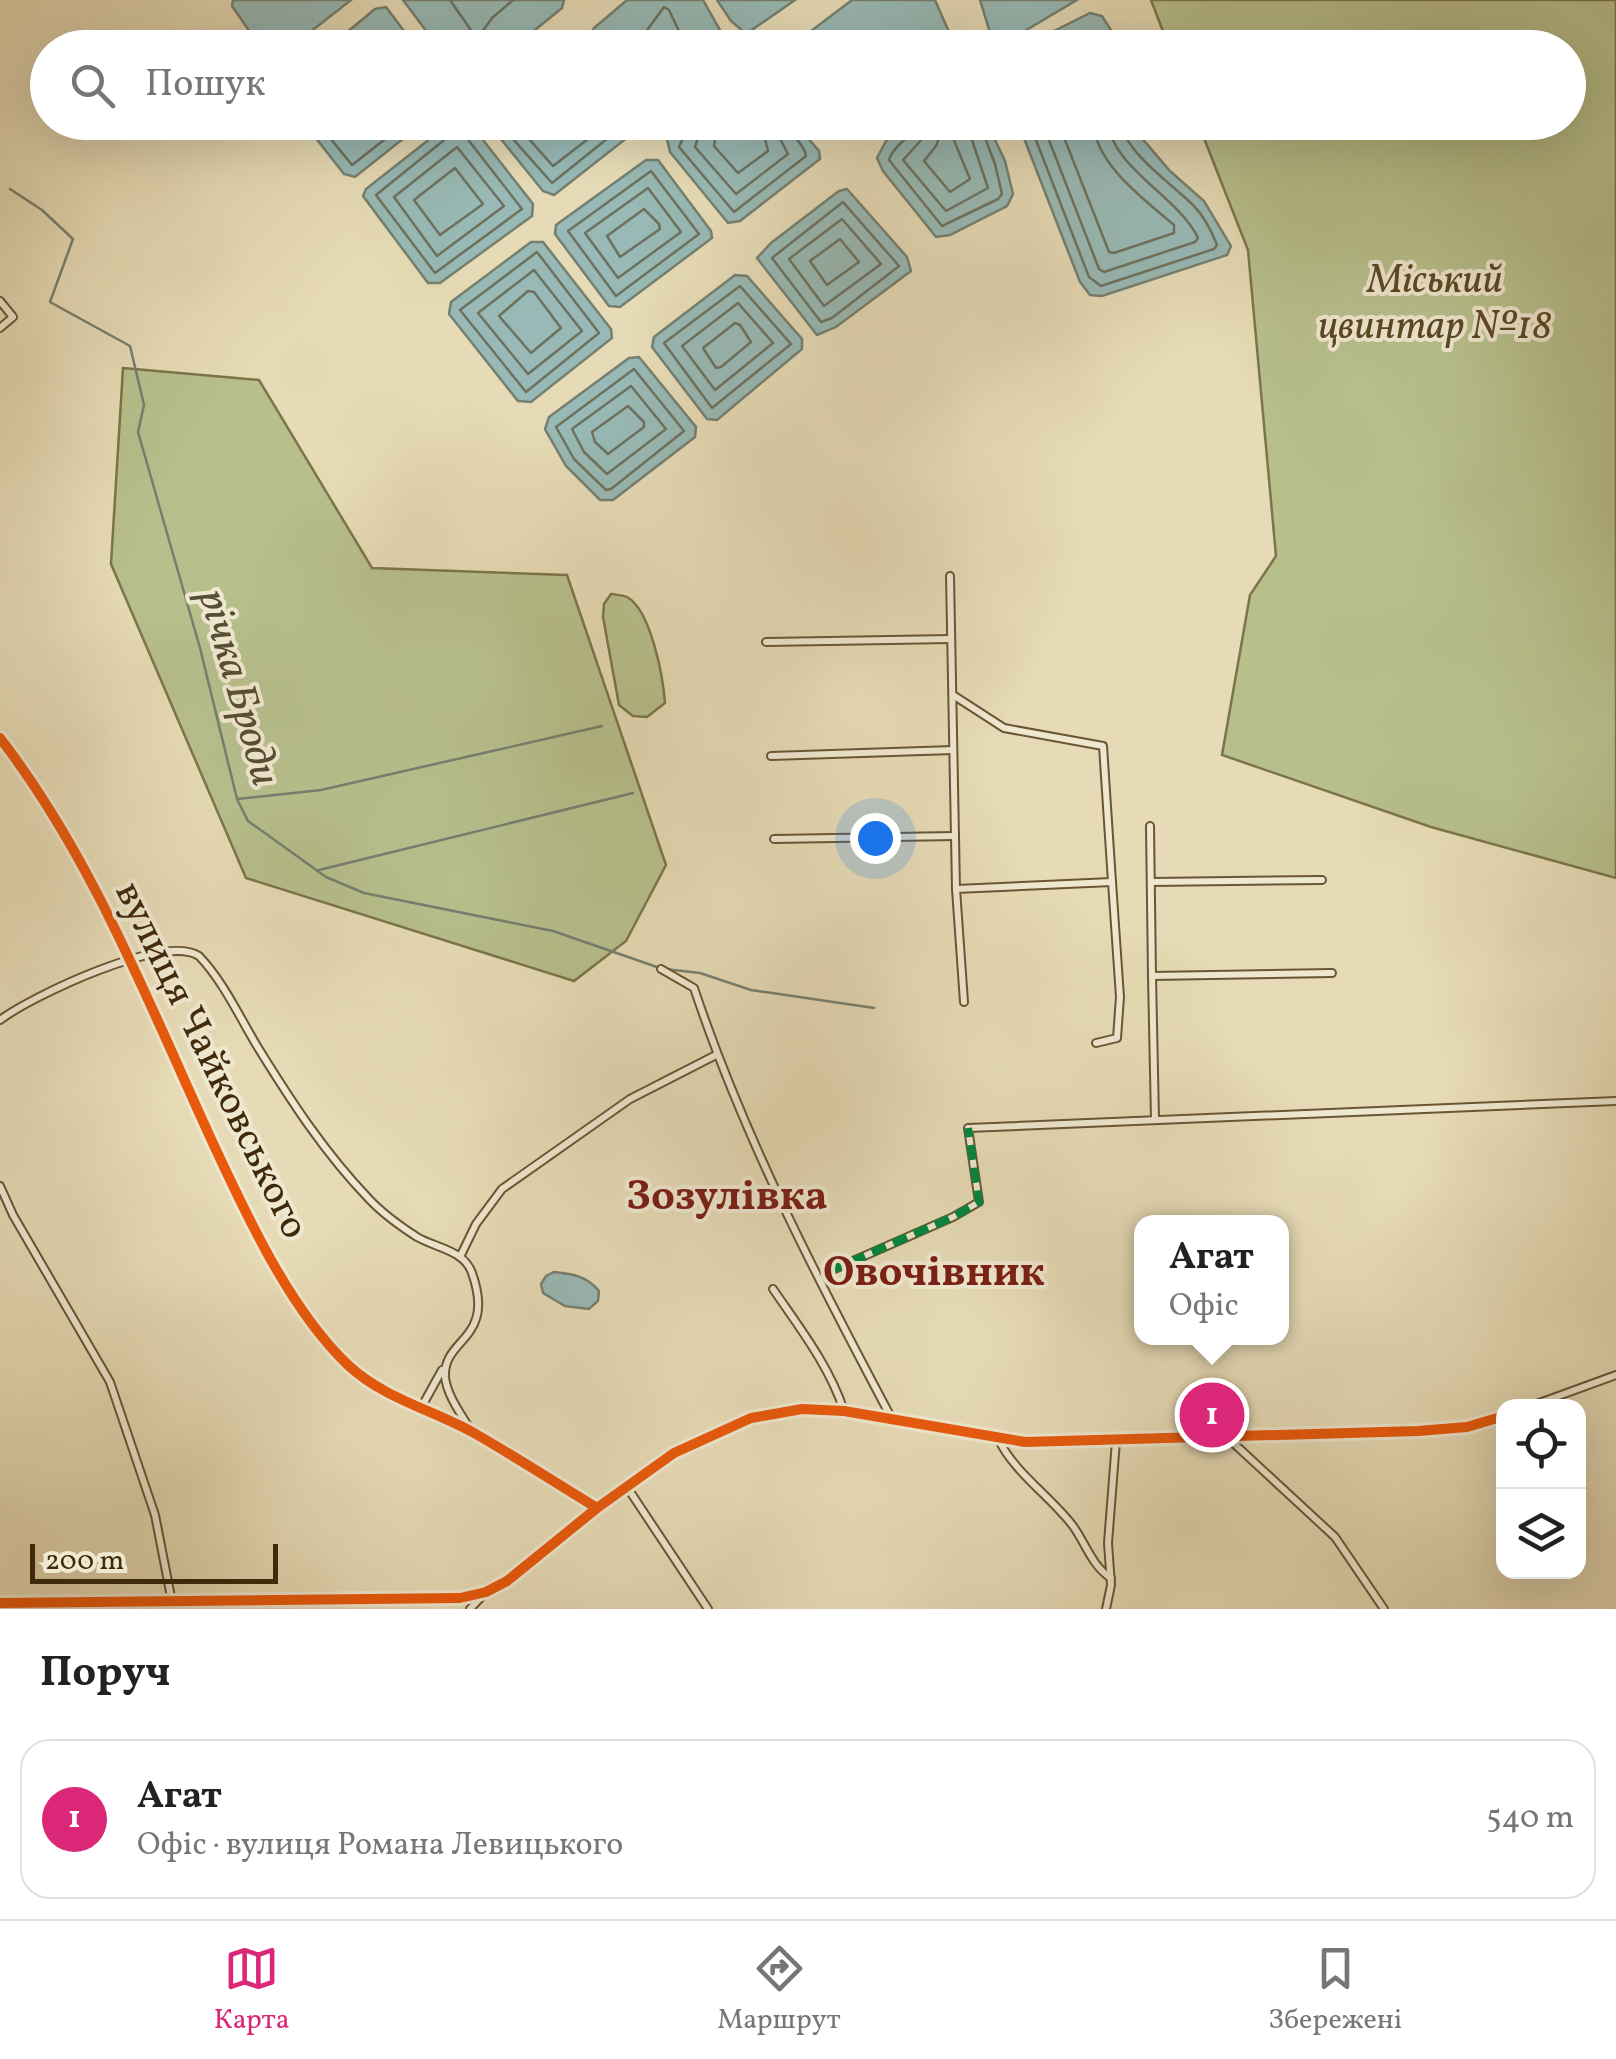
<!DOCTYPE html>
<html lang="uk">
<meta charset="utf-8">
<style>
body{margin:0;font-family:Vollkorn,serif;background:#f6f6f6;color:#222}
.controls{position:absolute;right:30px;bottom:30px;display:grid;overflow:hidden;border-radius:20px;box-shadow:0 10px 40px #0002}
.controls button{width:90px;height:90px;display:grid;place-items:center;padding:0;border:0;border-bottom:2px solid #e0e0e0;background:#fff;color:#222;font:50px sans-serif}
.scale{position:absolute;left:30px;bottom:25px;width:248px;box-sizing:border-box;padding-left:10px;border:5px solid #412a09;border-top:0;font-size:28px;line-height:35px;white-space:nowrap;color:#412a09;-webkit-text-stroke:8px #efe8d0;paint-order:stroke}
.you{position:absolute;left:875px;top:838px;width:35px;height:35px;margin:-25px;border:8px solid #fff;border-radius:50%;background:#1a73e8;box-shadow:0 0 0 15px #1a73e833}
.badge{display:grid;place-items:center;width:65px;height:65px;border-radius:50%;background:#db2777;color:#fff;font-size:32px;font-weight:700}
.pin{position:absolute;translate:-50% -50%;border:5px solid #fff;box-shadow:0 2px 10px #0006}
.popup{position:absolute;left:1134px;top:1215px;width:155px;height:130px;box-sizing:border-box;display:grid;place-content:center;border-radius:20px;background:#fff;filter:drop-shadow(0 2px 8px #0005);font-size:32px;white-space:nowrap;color:#767676}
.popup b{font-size:38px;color:#222}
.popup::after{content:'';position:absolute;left:50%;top:100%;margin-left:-20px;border:20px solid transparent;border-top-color:#fff}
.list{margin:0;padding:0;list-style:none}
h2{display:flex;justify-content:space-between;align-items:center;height:130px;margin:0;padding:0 40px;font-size:42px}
h2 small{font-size:32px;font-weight:400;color:#767676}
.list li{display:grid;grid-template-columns:65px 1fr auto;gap:30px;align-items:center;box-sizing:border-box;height:160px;margin:0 20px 20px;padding:0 20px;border:2px solid #e0e0e0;border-radius:30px}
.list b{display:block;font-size:38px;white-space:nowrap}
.list p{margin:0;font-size:32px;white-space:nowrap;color:#767676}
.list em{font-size:32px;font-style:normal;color:#767676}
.icon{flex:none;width:55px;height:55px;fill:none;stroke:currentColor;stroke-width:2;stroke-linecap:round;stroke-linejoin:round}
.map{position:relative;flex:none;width:1616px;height:1609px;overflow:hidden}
.search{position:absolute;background:#fff;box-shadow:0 10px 40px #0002;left:30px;right:30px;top:30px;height:110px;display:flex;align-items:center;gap:25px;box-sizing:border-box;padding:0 35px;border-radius:55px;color:#767676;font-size:38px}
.sheet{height:310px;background:#fff}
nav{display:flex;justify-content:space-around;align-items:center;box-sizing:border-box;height:140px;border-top:2px solid #e0e0e0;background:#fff;font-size:28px;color:#767676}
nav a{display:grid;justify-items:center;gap:5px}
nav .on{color:#db2777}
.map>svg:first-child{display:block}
</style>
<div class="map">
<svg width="1616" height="1609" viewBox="0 0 1616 1609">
<rect width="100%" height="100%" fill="#e6dbb6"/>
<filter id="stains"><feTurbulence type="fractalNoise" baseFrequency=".002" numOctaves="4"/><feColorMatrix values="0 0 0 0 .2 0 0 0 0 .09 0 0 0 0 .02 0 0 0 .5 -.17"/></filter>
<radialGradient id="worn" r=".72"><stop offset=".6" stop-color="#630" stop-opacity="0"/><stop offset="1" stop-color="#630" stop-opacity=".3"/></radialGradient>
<g fill="#b7c08d" stroke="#7c754b" stroke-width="2.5">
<polygon points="1151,0 1616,0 1616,878 1431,827 1222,755 1250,595 1276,556 1248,250 1198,123 1568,122 1568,48 1169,47"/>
<polygon points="123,368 259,380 372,568 567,575 666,865 626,941 574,981 246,878 111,564"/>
<path d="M611,594C612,594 626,596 627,597C651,610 663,677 665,703L647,717L633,716L619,705L603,617L604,604Z"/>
</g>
<g fill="#98b9b5" stroke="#758070" stroke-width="2.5">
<polygon points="233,0 351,0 291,47 261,48 232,6"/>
<polygon points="403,0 564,0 562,8 514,47 439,48"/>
<polygon points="627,0 703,0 726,41 724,47 599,47 590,35 594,28"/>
<polygon points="717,0 795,0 746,34 731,21"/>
<polygon points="852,0 935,0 949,32 952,47 790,47"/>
<polygon points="980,0 1077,0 1001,45 992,39"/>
<polygon points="386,7 416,47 329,47 375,9"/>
<polygon points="1090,13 1102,16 1122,47 1022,47"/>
<polygon points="469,122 533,204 532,216 440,283 428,283 363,196 366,189 450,123"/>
<polygon points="637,122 637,130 554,195 543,191 488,123"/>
<polygon points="685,122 795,123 819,151 820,159 740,221 728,223 670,152 667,139"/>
<polygon points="304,123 423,123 355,177 344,174"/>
<polygon points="909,123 987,123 1005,161 1013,194 1007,206 950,235 936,237 883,171 877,158 886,141"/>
<polygon points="1018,123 1129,123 1170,171 1204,201 1231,246 1227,255 1102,296 1090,295 1080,282"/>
<polygon points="646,160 658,160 711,231 712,238 620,307 609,306 555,234 556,225"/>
<polygon points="847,189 907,257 911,271 836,327 817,335 757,258 771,243 839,191"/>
<polygon points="531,242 543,242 611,329 612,338 531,402 518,401 449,314 451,302"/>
<polygon points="735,275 747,276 802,339 802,349 717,420 707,419 652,347 654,337"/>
<polygon points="639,357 696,427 695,437 613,500 600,500 566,466 545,429 549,417 629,358"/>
<path d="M554,1272C573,1274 587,1276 599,1291L598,1301L589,1309L565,1306L543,1293L541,1284L546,1276Z"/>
</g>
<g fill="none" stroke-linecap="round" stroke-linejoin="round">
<g stroke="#6c725f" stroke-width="2.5">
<polyline points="450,0 477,39 492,18 513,0"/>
<polyline points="634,48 664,7 669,10 687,48"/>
<polyline points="317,122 352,165 407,122"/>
<polyline points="498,122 552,183 628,122"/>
<polyline points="514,122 553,166 610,122"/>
<path d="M690,122L679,147L734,212L806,156C805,143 789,137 789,122"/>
<polyline points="703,122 695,147 736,194 788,154 777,133 776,122"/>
<polyline points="718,122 714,146 738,173 768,151 761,122"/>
<path d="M914,122C913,139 893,144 889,160L942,226L998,199L1002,194L995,164L979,122"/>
<polyline points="927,122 923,138 903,160 946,211 988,188 966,122"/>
<path d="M1029,122L1089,277L1101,286L1214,249L1217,245C1212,232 1203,215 1193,205C1172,184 1124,152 1121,122"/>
<path d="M1042,122L1099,269L1104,272L1195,242L1198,238C1180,198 1111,167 1108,122"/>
<path d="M1058,122L1109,252L1114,253L1174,233V225C1145,200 1095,164 1093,122"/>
<polygon points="948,126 970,179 950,192 924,161 936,146 943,128"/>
<polygon points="459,128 522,209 435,273 376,195"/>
<polygon points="457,147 504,206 437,256 394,197"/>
<polygon points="455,168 483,204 440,235 414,200"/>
<polygon points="651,171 699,234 616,296 568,231"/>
<polygon points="648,188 681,232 618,278 585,233"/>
<polygon points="843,202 899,266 832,318 821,322 772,258"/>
<polygon points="644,209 659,224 660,229 620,257 607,236"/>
<polygon points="842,219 881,264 824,306 789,259"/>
<polygon points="840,239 859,262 827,285 810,261"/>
<polygon points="537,252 599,333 526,392 460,310"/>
<polygon points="534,270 582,331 528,374 478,313"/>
<polygon points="740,286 791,344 712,408 664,343"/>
<polygon points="528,291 534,292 561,328 531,353 499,316"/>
<polygon points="738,303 773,343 715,390 682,346"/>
<polygon points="735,323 740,325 751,342 721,367 716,368 703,348"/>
<polygon points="634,369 684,431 611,489 606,490 574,459 556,427"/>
<polygon points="631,386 666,429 607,474 584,452 572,429"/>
<polygon points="628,406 644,422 644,427 608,454 595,442 592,432"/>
</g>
<g stroke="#758070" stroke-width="2.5">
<polyline points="10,189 42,210 73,239 50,302 130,346 144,405 138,432 200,648 237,799 248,821 326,877 364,893 553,931 657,967"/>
<polyline points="237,799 321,790 602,726"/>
<polyline points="319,870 633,793"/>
<polyline points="665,969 700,973 751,990 874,1008"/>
</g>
<g stroke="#6a5634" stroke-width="10">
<g id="street">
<polyline points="0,301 13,317 0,328"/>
<polyline points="950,576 956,889"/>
<polyline points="766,642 951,639"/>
<polyline points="953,695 1004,728 1103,746 1112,882"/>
<path d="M0,738C93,859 148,1002 211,1139C245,1212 289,1309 348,1365C383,1398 433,1410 474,1433C516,1457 556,1483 597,1508"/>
<polyline points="771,756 953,750"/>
<polyline points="1150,826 1152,976"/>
<polyline points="774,839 955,836"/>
<polyline points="1151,882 1322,880"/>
<path d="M661,969L694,988C744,1138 818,1280 892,1419"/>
<polyline points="964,1002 956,889 1112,882 1120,997 1117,1038 1096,1043"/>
<path d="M0,1020C32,996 164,933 199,956C223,981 239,1016 257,1046C291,1101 324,1152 369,1199C383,1214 400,1226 417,1237C436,1248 464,1250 472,1273C496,1341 443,1337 445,1377C447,1396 462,1415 471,1431"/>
<polyline points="1155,1119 1152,976 1332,973"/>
<polyline points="0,1186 13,1215 110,1382 155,1515 172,1602"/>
<polyline points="460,1257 476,1224 502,1189 630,1099 716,1055"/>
<polyline points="830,1271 953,1217 979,1202 968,1128 1616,1101"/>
<path d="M773,1289C799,1327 830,1367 844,1411"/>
<polyline points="1531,1406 1616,1375"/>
<polyline points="421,1408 442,1370"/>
<polyline points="1229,1439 1335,1537 1384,1609"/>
<path d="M999,1440C1013,1471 1052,1498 1073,1526C1086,1544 1092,1566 1111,1578"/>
<polyline points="627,1487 708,1609"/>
<polyline points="0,1603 460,1598 486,1592 507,1581 597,1508 674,1453 751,1418 802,1409 844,1411 1025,1442 1418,1431 1467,1427 1504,1416"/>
<polyline points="470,1609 485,1593"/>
<polyline points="1106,1609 1111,1585 1108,1543 1116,1441"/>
</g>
</g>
<use href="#street" stroke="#efe8d0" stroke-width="6"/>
<polyline stroke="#00873e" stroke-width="8" stroke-dasharray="15 8" stroke-linecap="butt" points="830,1271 953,1217 979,1202 968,1128"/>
<g stroke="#efe8d0" stroke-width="16">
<g id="cycleway">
<path d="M0,738C93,859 148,1002 211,1139C245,1212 289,1309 348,1365C383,1398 433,1410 474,1433C516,1457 556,1483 597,1508"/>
<polyline points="0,1603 460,1598 486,1592 507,1581 597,1508 674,1453 751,1418 802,1409 844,1411 1025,1442 1418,1431 1467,1427 1504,1416"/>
</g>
</g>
<use href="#cycleway" stroke="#e8590c" stroke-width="10"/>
</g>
<g text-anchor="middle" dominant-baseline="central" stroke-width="8" stroke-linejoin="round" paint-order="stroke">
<g font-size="40" font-style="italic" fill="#594823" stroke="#efe8d0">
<text x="1435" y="282">Міський<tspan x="1435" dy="46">цвинтар №18</tspan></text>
</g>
<g font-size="40" fill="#412a09" stroke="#efe8d0">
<text transform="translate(210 1061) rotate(64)">вулиця Чайковського</text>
</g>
<g font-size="42" font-style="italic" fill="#574e34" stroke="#efe8d0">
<text transform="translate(237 688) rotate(74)">річка Броди</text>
</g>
<g font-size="42" font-weight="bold" fill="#7a1f14" stroke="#efe8d0">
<text x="727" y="1198">Зозулівка</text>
<text x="934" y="1274">Овочівник</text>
</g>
</g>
<rect width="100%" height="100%" filter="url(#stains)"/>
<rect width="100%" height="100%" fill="url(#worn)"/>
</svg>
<div class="controls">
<button><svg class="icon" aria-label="locate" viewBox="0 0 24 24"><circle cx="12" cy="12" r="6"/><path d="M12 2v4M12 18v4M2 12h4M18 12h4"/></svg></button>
<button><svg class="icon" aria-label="layers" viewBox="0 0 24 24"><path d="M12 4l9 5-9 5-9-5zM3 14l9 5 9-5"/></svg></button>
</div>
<div class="scale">200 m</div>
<div class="you"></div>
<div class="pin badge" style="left:1212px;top:1415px">1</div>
<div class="popup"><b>Агат</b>Офіс</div>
<div class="search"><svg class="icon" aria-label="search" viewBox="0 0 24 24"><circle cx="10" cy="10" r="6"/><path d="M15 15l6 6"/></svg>Пошук</div>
</div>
<section class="sheet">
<h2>Поруч<small></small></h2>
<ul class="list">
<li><span class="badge">1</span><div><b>Агат</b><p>Офіс · вулиця Романа Левицького</p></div><em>540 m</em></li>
</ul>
</section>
<nav>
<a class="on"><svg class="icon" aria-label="map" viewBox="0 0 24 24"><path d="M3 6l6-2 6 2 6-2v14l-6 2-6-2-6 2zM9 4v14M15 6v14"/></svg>Карта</a>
<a><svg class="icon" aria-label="directions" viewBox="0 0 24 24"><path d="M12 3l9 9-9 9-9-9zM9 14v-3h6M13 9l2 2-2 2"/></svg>Маршрут</a>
<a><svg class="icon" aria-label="saved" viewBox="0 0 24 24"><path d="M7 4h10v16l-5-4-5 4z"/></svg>Збережені</a>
</nav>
